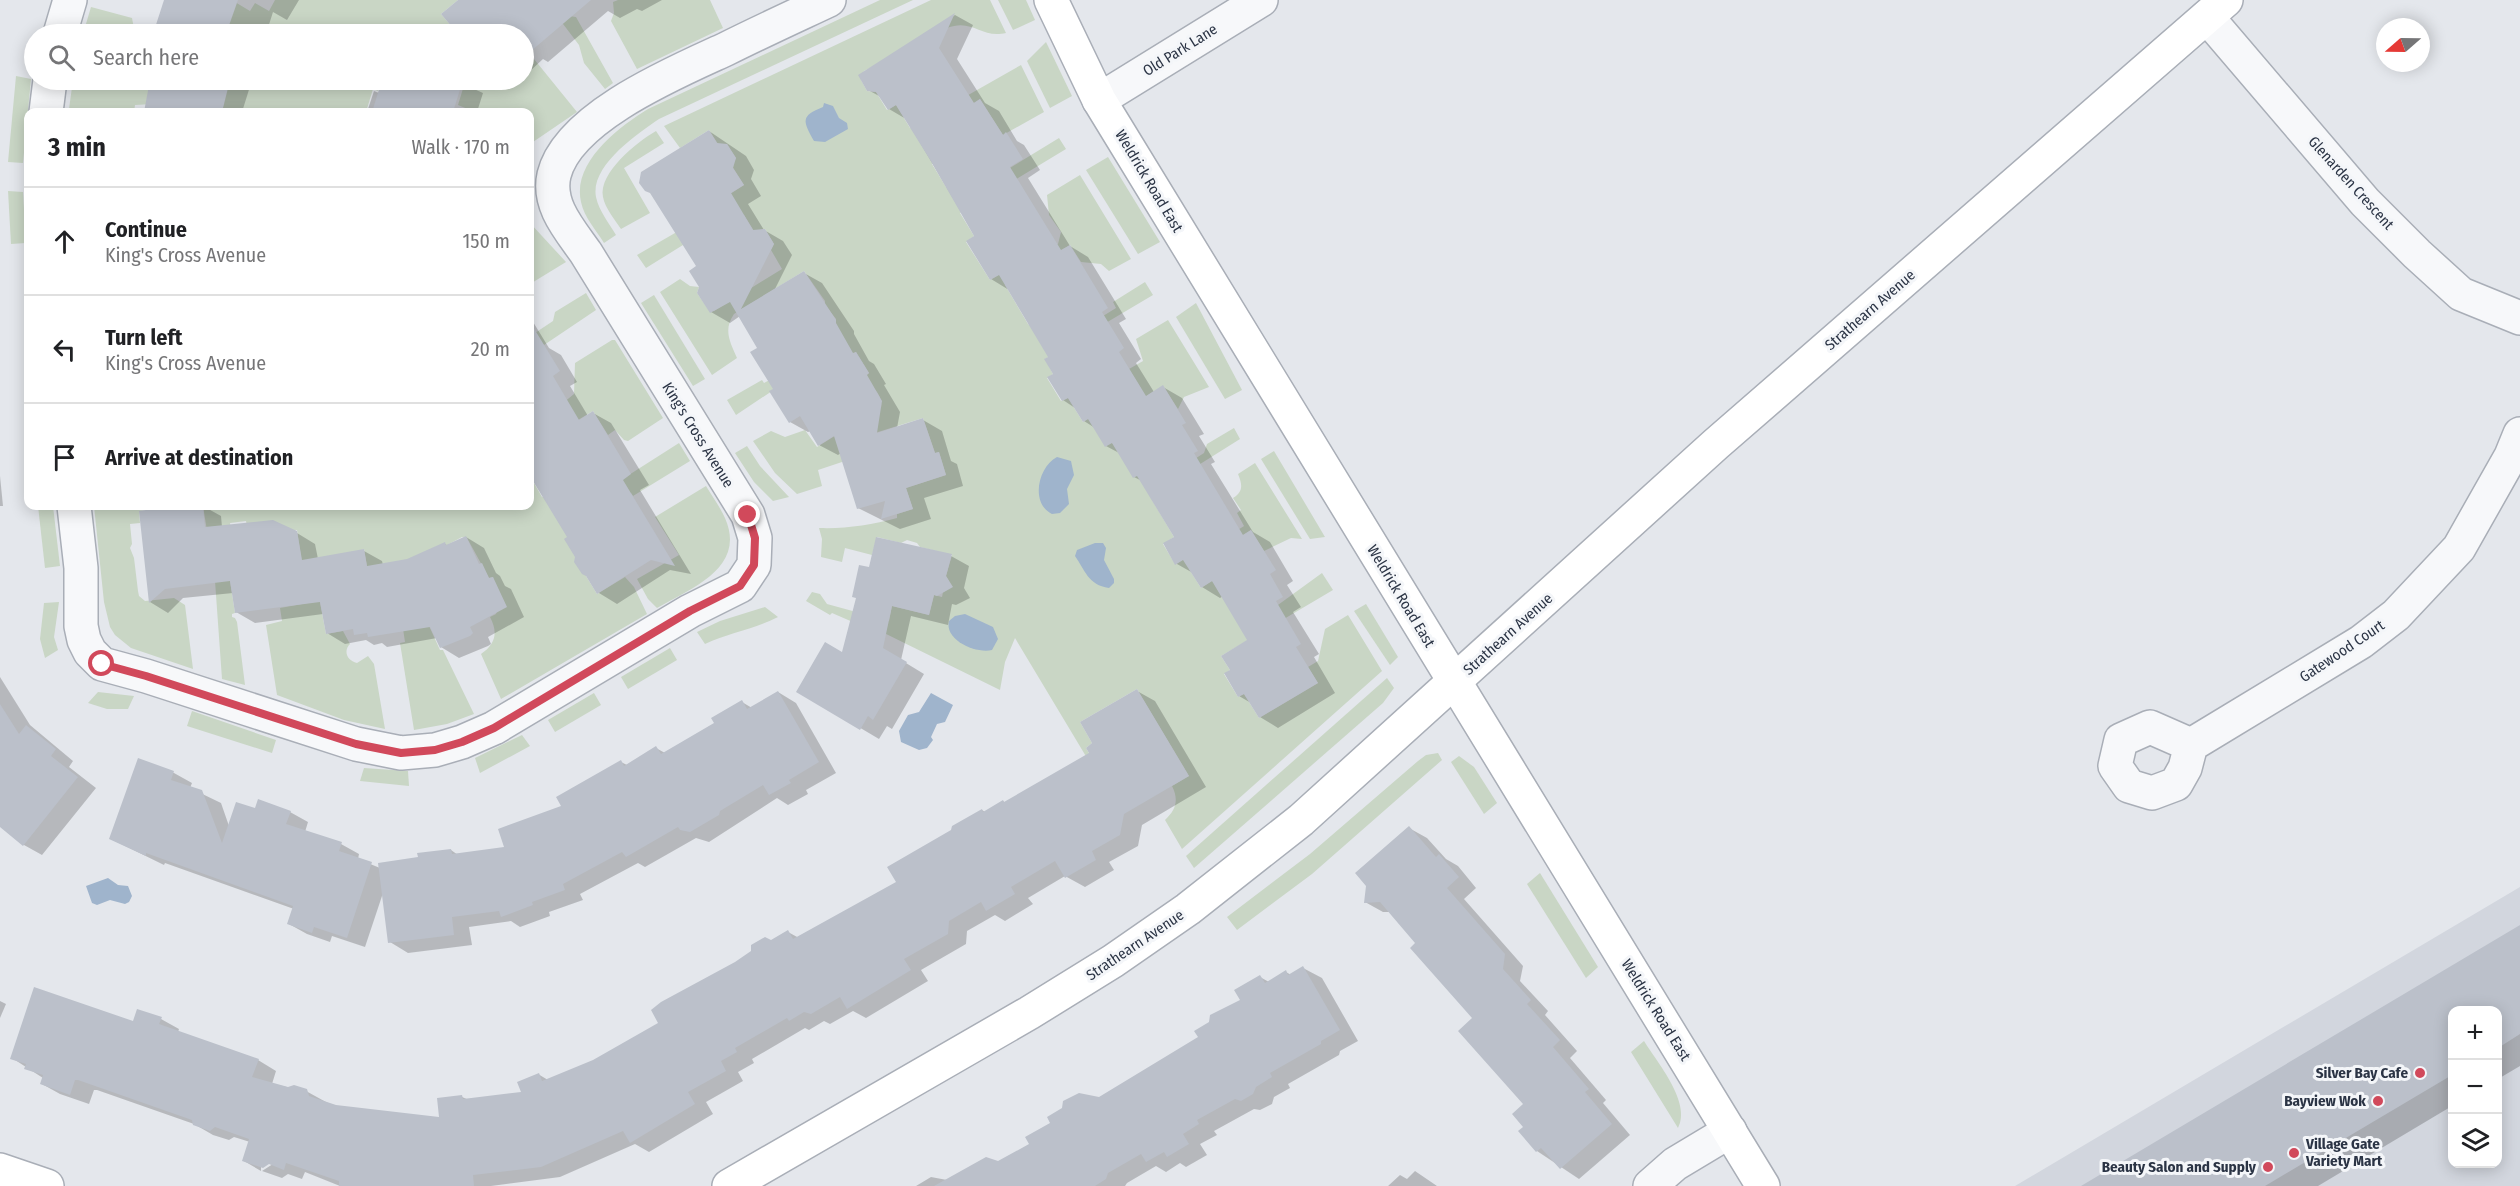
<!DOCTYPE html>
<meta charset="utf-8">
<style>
body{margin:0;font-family:"Fira Sans Condensed",sans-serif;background:#f6f6f6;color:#202124}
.controls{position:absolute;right:18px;bottom:18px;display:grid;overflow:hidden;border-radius:12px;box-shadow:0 3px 15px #0003}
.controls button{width:54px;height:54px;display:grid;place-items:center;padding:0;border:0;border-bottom:2px solid #e0e0e0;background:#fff;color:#202124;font:30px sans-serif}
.compass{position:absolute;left:2376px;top:18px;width:54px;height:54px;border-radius:50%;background:#fff;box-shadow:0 3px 15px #0003;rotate:250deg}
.stop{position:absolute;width:18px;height:18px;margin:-14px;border:4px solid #d1495b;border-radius:50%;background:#fff}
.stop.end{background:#d1495b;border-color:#fff;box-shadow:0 2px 6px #0008}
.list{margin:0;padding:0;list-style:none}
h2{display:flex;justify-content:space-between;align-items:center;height:78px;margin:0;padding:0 24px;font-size:26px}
h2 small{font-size:20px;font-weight:400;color:#757577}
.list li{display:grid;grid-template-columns:39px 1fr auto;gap:18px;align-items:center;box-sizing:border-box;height:108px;padding:0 24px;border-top:2px solid #e0e0e0}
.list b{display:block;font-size:22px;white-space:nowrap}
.list p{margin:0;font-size:20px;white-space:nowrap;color:#757577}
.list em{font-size:20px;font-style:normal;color:#757577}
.icon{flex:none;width:33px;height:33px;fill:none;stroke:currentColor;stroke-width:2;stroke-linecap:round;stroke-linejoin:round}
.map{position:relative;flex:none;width:2520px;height:1186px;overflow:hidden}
.search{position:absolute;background:#fff;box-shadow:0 3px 15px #0003;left:24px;top:24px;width:510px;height:66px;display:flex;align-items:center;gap:15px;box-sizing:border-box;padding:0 21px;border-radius:33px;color:#757577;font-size:22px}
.panel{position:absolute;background:#fff;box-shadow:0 3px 15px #0003;left:24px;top:108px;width:510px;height:402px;border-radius:12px}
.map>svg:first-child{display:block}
</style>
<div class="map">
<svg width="2520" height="1186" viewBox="0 0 2520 1186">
<rect width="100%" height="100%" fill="#e4e7ec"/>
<path fill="#d2d6de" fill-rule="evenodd" d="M2520,887V1186H2015ZM2452,1010H2498V1164H2452Z"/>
<g fill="#c9d6c5">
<polygon points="275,0 458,0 441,14 458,34 226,34 235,2 250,11 255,3 269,11"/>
<polygon points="618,0 710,0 723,28 637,69 611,21 614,13 613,2"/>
<path d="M880,0H913L659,119C637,134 590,166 596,197C599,211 609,223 616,235L604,243C596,230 584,217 581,202C572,162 619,127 648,109Z"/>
<path d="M931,0H990L1006,33C981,39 973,18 947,28L864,71L861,80L867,91L876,92L887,110L896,105L910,128L1021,65L1044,112L1003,135L980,99L922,136L937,160L932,164L946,187L961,198L1059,138L1066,149L960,213L974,236L966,242L990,280L1000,274L1003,278L1058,244L1061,232L1049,215L1047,195L1080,175L1131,259L1109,271L1101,264L1081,262L1070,245L1005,285L1028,324L1056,345L1116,308L1113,302L1145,282L1153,295L1045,359L1053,374L1047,378L1061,401L1068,398L1083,422L1140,387L1129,369L1143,361L1136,339L1168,320L1209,387L1184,397L1178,409L1163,386L1112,417V443L1149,468L1167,491L1152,500L1174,537L1163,544L1175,564L1186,558L1189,561L1244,526L1237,513L1241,510L1233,498C1244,491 1242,484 1238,474L1255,463L1302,539L1291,538L1264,551L1251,530L1189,569L1201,588L1212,581L1260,618L1322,573L1333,590L1221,656L1230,670L1224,674L1238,697L1244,694L1259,718L1318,683L1308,667L1318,661L1325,629L1348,615L1382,671L1182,849L1165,820C1176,810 1179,800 1172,786L1189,776L1137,689L1080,722L1092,743L1086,748L1111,791L1108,793L1015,638L1005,662L1000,690L882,632L862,626L832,613L830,615L806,601L812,592L820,594L827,604L889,621L892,606L929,615L934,595L942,597L943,592L947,590L949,581L946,576L952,555L920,547L917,543L907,540L901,543L877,537L872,555L845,548L842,562L821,557L822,539L819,528C845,529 871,525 897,518V514L913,509L906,488L946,475L939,452L935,453L923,418L846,442L851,459L818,470L822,486L797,494L775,473L753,441L771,431L785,437L805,430L817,447L881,407C883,394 871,385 861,378L869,373L856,352L839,362L799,373L736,415L727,400L762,380L764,383L797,365L836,323V319L825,305V301L804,271L734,314C723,330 730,342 737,358L712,375L660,292L680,279L690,286L699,287L697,293L708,309L714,311L782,269L771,250L774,244L765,229L754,231L744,215L683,245L646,268L637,255L675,233L702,212L744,185L732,166L736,158L727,144H718L709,130L680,148L664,126Z"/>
<polygon points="998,0 1026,0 1035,20 1013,30"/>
<polygon points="91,7 132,18 135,34 83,34"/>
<polygon points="569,16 576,17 613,83 605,89 584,63 579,45 560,20"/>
<polygon points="1046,42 1072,96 1050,108 1027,61"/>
<polygon points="534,59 577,112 533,142 530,141 530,112 475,112 458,105 465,82 459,80 524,80 524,67"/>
<polygon points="16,76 31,79 23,163 8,162"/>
<polygon points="73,80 182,80 209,88 212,80 228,85 230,80 382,80 378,91 373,89 366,112 222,112 224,100 135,105 134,112 88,112 69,109"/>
<path d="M656,131L664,143L624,168L650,213L621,229C615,220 605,208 603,197C598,173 638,141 656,131Z"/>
<polygon points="1108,157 1160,242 1138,254 1086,170"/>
<polygon points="8,191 23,192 26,243 11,244"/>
<polygon points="530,223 566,262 530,284"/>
<polygon points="586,293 596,310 544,345 532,335 553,321 555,312"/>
<polygon points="654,295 705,379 693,386 641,303"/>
<polygon points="1196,303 1242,390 1225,399 1176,317"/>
<polygon points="612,340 615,340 663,418 628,441 624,440 615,430 608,435 593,411 530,449 530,438 543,430 563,403 574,394 575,363"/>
<polygon points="1234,428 1240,439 1197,466 1187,464 1204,453 1207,444"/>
<path d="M679,443L690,461L633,496L631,493L586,576L597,594L625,577L634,587L647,614L501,699L481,654C496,644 498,632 490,617L496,614L497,611L493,577L489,578L467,538L462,537L449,544L425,617L440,650H443L474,714L447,724L414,730L400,643L405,642L401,616L367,566L364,549L315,576L326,634L343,631L350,644C343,651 347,661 357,663L368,656L374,664L385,729L344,720L277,695L266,625L282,621L280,608L308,603L297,530L279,533L247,526L246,521L230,523L236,560L227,562L235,613L232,614V617L235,618L237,622L245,685L222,679L215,581L203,506H530V476L542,497L549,494L588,501Z"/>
<polygon points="747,446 760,466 789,497 773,501 754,482 735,453"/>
<polygon points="1274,451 1325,537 1310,539 1261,459"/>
<path d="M706,486C712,496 720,507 725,518C747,568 691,588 657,608L648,599L637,579L679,555L655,517Z"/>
<polygon points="38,506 53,506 60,566 45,568"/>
<polygon points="94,506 162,506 160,508 139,511 140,523 130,524 132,544 130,548 134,558 138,591 139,596 145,601 174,598 185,605 193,669 131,648 115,635 110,627 104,602"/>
<polygon points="59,602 54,637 58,650 45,658 40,639 44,603"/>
<polygon points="1366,604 1398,657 1390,665 1354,611"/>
<path d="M765,607L778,617C755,629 729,633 705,644L697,632L720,621Z"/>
<polygon points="670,648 677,660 628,689 621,677"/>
<polygon points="1387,678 1394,688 1383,703 1194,868 1186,856"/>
<polygon points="98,692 134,696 128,709 107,709 88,703"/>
<polygon points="594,693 601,705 555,732 548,720"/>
<polygon points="192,711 276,740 272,753 187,726"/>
<polygon points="522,735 530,746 480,773 475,758"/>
<polygon points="1438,753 1442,760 1312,874 1237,930 1227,917 1310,854 1418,761 1426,755"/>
<polygon points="1459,756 1474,767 1497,803 1484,814 1451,762"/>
<polygon points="364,768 408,771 409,786 360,781"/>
<polygon points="1540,873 1598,967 1586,978 1527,884"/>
<path d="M1644,1041C1657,1062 1692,1103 1678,1128L1631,1052Z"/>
</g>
<g fill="#9fb4cc">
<path d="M824,103L833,106L839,118L847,123L848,129L825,142L814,141C803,121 800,116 823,107Z"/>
<path d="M1057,457L1071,461L1074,475L1067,489L1069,504L1060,513L1052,514C1030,503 1038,467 1057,457Z"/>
<path d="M1095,543H1103L1106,548L1104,560L1114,579V583L1109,588C1088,585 1085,570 1075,556L1077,550Z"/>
<path d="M965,614L993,627L998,639L992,650C976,654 944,640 949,621L955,616Z"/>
<polygon points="931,693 953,705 945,722 937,724 931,737 933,740 927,748 919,750 901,742 899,731 908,715 919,712"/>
<polygon points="108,878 118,885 128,886 132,896 129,902 125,904 110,900 97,905 92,903 86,886"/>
</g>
<g fill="#0003">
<polygon points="165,0 299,0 287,20 273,12 266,34 154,34"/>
<polygon points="461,0 662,0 642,11 637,9 620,18 608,11 548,62 543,59 529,72 524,69 524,34 460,34 443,14"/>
<polygon points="955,15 973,25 957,59 985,103 999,111 1017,141 1024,145 1040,170 1028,178 1070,246 1088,257 1126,319 1119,323 1141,359 1136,363 1154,392 1163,387 1182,398 1204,434 1199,436 1215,462 1211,464 1253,532 1270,542 1293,581 1287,585 1301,607 1293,612 1319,654 1314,657 1335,693 1278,728 1260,717 1251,703 1239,696 1232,671 1249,640 1223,596 1220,598 1202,587 1193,573 1177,564 1176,538 1142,481 1134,477 1121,454 1106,446 1095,428 1084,421 1075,408 1063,400 1050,357 1009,290 991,279 968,242 976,237 906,119 889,109 881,97 868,90 860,76"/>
<polygon points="152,80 252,80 242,112 153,112 147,105"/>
<polygon points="383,80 454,80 483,93 477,112 367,112 374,91 379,93"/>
<polygon points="709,131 746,156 754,170 751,179 761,196 748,204 764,230 783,241 792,255 774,291 804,273 822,283 854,331 854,334 869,361 874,364 886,384 884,385 900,412 897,428 923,420 942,431 951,461 957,464 963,486 924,498 931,519 900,529 858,508 841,453 838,455 819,445 811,431 808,432 790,422 759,348 740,316 730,323 711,312 699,292 701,286 698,267"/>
<polygon points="530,317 549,348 561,355 577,382 570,386 588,416 593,413 611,423 649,485 640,490 691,574 670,570 617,604 599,593 577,557 569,538 530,474"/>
<polygon points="0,476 3,506 0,506"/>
<polygon points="164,506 203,506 221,516 222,527 297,533 315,544 318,559 364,551 382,561 383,565 407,561 445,544 448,546 466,537 484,548 496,573 500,576 505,586 511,589 524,617 488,637 491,644 488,646 459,658 441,647 437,638 387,647 382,643 374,645 366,640 345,644 327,633 323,614 255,623 236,612 233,593 183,598 168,613 150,602 141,512 161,510"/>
<polygon points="951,556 969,566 964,588 970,598 956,605 952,604 948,625 911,616 901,660 924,674 892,729 887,726 879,739 798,691 843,654 870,569"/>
<polygon points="0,677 30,725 73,761 69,767 96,788 42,855 24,845 0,825"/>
<polygon points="1137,691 1155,701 1206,787 1142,825 1138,846 1109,862 1114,870 1085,887 1065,876 1028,898 1033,904 1005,921 995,915 967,931 966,944 921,970 928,981 866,1018 853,1011 830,1024 824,1021 809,1030 805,1028 752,1059 754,1063 738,1072 743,1081 706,1102 713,1114 649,1152 635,1144 560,1177 491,1186 340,1186 305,1172 302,1179 288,1174 282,1178 262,1171 276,1162 275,1159 261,1167 261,1171 244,1161 250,1142 234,1137 229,1140 213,1135 194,1124 97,1090 94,1090 89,1104 60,1094 42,1084 43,1078 12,1058 134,1022 161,1019 179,1029 178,1032 258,1060 276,1071 272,1084 306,1091 335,1107 441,1118 462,1097 469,1100 523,1093 538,1074 548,1080 593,1061 660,1023 677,997 788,932 799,938 898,883 952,831 982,810 985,812 1003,801 1005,803 1091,754 1094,744"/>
<polygon points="778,692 796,703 836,773 806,790 808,794 788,805 777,798 709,842 696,838 645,867 638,863 580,894 583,900 549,912 550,916 520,927 511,921 469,927 472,945 408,953 390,942 383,893 365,947 332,936 330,942 307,934 289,924 294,909 165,863 164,865 111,839 139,760 174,773 192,783 190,788 221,803 229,826 256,810 290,812 308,822 305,832 341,844 359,854 358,859 380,868 451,850 458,855 506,848 621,762 627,765 656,748 665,753 716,723 742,702 752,708"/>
<polygon points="1409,828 1427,838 1446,859 1458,866 1476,888 1464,899 1523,966 1520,981 1548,1011 1545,1015 1577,1051 1570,1058 1606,1100 1603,1103 1630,1135 1579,1179 1537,1151 1525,1127 1525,1104 1474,1018 1417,943 1390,912 1383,912 1365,902"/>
<polygon points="2520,926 2520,1066 2498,1079 2498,1010 2452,1010 2452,1106 2318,1186 2084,1186"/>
<polygon points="1303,968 1322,978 1358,1041 1340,1051 1339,1055 1288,1084 1290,1088 1274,1097 1272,1104 1260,1110 1254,1109 1214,1131 1217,1135 1200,1144 1207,1155 1186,1167 1180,1163 1166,1172 1156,1166 1127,1183 1125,1186 916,1186 931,1177 947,1180 999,1163 1031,1144 1099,1098 1200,1038 1242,1001 1260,977 1269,982 1286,972 1291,975"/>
<polygon points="0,1001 6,1004 0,1018"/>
<polygon points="1415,1171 1437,1186 1388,1186 1400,1175 1407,1179"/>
</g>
<g fill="#bbc0ca">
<polygon points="164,0 238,0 226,34 153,34"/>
<polygon points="458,0 591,0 524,57 524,34 458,34 441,14"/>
<polygon points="955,13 939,48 974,103 980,99 1003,135 1006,132 1023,159 1010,167 1061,250 1070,245 1108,308 1102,312 1124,348 1119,352 1146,396 1163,385 1186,423 1182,425 1198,451 1194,453 1243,535 1251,530 1276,570 1270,574 1283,597 1276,601 1301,644 1296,647 1318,683 1259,718 1244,694 1238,697 1224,673 1230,670 1221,656 1247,640 1212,581 1201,588 1183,560 1175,565 1163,543 1174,537 1137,476 1133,478 1112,443 1105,447 1088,419 1083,422 1068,398 1062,401 1047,377 1053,374 1044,359 1048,357 999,275 990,280 966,241 974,236 932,163 896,105 888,110 876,92 867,91 858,75"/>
<polygon points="150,80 230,80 222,112 144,112"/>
<polygon points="382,80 463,80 453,112 372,112"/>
<polygon points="709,130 717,143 727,144 736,158 733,168 744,185 731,193 753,230 765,229 774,244 741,309 804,271 836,320 836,323 853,353 856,352 869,373 867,375 882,401 877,433 923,418 935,453 939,452 946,475 906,488 913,509 881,519 885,501 857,509 834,436 818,446 800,416 789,423 769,391 773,389 750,352 757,348 730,302 710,313 697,293 699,287 689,271 696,266 650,193 645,191 639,183 641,172"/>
<polygon points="530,322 560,371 553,376 579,420 593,411 631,474 623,480 675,566 651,560 597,594 586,576 582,574 574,562 575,557 564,539 567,537 530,476"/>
<polygon points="162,506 203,506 205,527 273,520 297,531 302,560 364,549 367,566 407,559 445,542 446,545 466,536 479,564 482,563 489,578 493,577 507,607 470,627 473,633 470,636 440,648 430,627 368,637 367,633 354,635 353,629 326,634 320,602 235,613 230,581 165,589 149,603 139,511 160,508"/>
<polygon points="876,537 952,554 946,576 953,587 937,596 934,595 929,615 892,606 883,648 907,662 873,720 868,716 860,730 796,692 825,642 842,652 856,598 852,597 859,565 869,567"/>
<polygon points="1137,689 1189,776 1124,814 1120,835 1092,851 1096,860 1065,878 1055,861 1011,887 1015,894 986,911 981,902 949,921 948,934 904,959 911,970 847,1009 840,997 811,1014 804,1012 789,1021 787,1018 735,1048 737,1052 721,1061 726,1071 688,1092 695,1104 630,1143 623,1131 541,1167 473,1175 474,1186 339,1186 339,1181 286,1163 284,1170 269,1164 263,1168 242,1161 249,1139 215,1127 210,1131 193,1125 192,1120 78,1080 75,1080 70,1095 40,1084 43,1075 24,1069 26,1064 10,1059 34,987 133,1021 137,1009 162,1017 159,1024 259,1059 252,1077 288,1087 294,1085 307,1089 309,1096 336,1105 439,1117 437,1098 462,1095 463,1099 521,1092 517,1082 539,1073 542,1081 593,1060 658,1023 651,1010 661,1002 735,962 751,951 751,945 765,937 771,940 788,930 793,939 896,882 887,867 951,830 952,826 982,809 983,812 1003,800 1004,802 1089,753 1086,748 1092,743 1080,722"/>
<polygon points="778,691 819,762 789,780 791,783 769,795 763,785 720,811 719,815 690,832 680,830 678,827 626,857 622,852 563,884 565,890 532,902 533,905 501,917 499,911 452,917 454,935 388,943 378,863 418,857 417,853 451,849 452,854 504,847 498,829 561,806 556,797 621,760 624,766 656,746 661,754 714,723 711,718 742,700 747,709"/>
<polygon points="0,704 19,734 26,725 56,749 51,756 78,777 23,846 0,827"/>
<polygon points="138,758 174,771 171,780 202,790 222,843 236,802 255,808 258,799 291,811 286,824 342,842 339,851 372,862 347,938 314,927 312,933 287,924 293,906 146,853 146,856 109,839"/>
<polygon points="1409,826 1436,857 1439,854 1459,877 1447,888 1505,954 1503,969 1531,1000 1527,1004 1560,1040 1553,1047 1589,1089 1585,1092 1612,1124 1560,1169 1541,1148 1536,1152 1518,1131 1523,1127 1512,1114 1523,1104 1458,1031 1472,1018 1410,948 1415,943 1380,902 1364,903 1366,886 1355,873"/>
<polygon points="2520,925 2520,1034 2498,1048 2498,1011 2452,1011 2452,1075 2265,1186 2081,1186"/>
<polygon points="1303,966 1340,1030 1321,1041 1321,1044 1270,1073 1272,1077 1256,1087 1253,1094 1241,1101 1235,1099 1197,1120 1199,1124 1183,1134 1189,1144 1167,1157 1164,1152 1146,1162 1141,1154 1108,1173 1106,1179 1095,1186 934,1186 986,1157 998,1161 1029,1144 1025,1137 1050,1123 1047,1117 1062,1108 1063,1101 1079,1093 1099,1097 1198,1037 1194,1031 1209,1022 1210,1015 1240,1000 1234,990 1260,975 1265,983 1286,970 1288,975"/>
</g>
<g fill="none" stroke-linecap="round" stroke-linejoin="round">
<g stroke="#a9aeb7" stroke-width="36">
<g id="street">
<polyline points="2207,17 2365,202 2417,254 2461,294 2520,318"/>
<polyline points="60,34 70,0"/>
<polyline points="1099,100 1261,0"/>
<polyline points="46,112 50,80"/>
<path d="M74,506L81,568V626L84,640L90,652L102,664L146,676L356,744L401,753L435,750L462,742L494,728L690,611L740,586L754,565L755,538L748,515L586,253C570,230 547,205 554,175C568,117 676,72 726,49C760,32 795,16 829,0"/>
<polyline points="2191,745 2150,727 2121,740 2115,766 2129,786 2152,793 2176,784 2185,768 2191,745 2361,642 2396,615 2459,548 2511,456 2520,434"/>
<polyline points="1650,1186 1675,1164 1730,1131"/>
</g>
</g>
<g stroke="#a9aeb7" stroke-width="36">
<g id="secondary">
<polyline points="1051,0 1099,100 1763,1186"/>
<polyline points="0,1170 47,1186"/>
<polyline points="729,1186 1029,1013 1113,961 1188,909 1301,820 1716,444 2226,0"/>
</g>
</g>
<use href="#street" stroke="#f7f8fa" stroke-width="33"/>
<use href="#secondary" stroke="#fff" stroke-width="33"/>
</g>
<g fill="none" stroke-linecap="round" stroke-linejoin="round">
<polyline stroke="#d1495b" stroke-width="8" points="102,664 146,676 356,744 401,753 435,750 462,742 494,728 690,611 740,586 754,565 755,538 748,515"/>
</g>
<g fill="#d1495b" stroke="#f4f6f9" stroke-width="2">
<circle cx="2420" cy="1073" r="6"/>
<circle cx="2378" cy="1101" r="6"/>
<circle cx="2294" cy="1153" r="6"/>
<circle cx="2268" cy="1167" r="6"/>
</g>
<g text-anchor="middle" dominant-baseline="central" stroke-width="6" stroke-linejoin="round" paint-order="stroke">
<g font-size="15" fill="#2b3445" stroke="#f4f6f9">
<text transform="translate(1180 50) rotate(-32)">Old Park Lane</text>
<text transform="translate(1149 181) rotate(59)">Weldrick Road East</text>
<text transform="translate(2351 183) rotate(48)">Glenarden Crescent</text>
<text transform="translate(1870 310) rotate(-41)">Strathearn Avenue</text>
<text transform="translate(698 435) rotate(58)">King's Cross Avenue</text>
<text transform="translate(1401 596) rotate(59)">Weldrick Road East</text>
<text transform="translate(1508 634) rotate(-42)">Strathearn Avenue</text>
<text transform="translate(2342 651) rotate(-34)">Gatewood Court</text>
<text transform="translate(1135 945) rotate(-34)">Strathearn Avenue</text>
<text transform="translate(1656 1010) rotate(58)">Weldrick Road East</text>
</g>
<g font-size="15" font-weight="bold" fill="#2b3445" stroke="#f4f6f9" text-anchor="end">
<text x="2408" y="1073">Silver Bay Cafe</text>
<text x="2366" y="1101">Bayview Wok</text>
<text x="2306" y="1144" text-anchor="start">Village Gate<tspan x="2306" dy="17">Variety Mart</tspan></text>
<text x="2256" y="1167">Beauty Salon and Supply</text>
</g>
</g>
</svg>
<div class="controls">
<button>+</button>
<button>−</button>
<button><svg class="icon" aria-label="layers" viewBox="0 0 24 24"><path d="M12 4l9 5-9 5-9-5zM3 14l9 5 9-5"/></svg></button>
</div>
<svg class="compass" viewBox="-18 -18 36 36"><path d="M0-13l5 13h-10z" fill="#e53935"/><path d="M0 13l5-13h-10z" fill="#757577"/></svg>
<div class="stop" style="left:102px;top:664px"></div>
<div class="stop end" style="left:748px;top:515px"></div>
<div class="search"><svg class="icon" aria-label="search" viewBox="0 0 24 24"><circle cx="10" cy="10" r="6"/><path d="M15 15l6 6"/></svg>Search here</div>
<section class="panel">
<h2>3 min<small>Walk · 170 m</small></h2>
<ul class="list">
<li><svg class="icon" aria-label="ahead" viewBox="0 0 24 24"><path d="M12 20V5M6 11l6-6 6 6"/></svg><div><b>Continue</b><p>King's Cross Avenue</p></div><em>150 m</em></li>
<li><svg class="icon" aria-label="left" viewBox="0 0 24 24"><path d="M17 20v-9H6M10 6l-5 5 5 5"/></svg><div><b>Turn left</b><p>King's Cross Avenue</p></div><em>20 m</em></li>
<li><svg class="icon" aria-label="arrive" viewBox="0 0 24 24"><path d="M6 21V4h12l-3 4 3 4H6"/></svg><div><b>Arrive at destination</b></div></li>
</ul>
</section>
</div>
